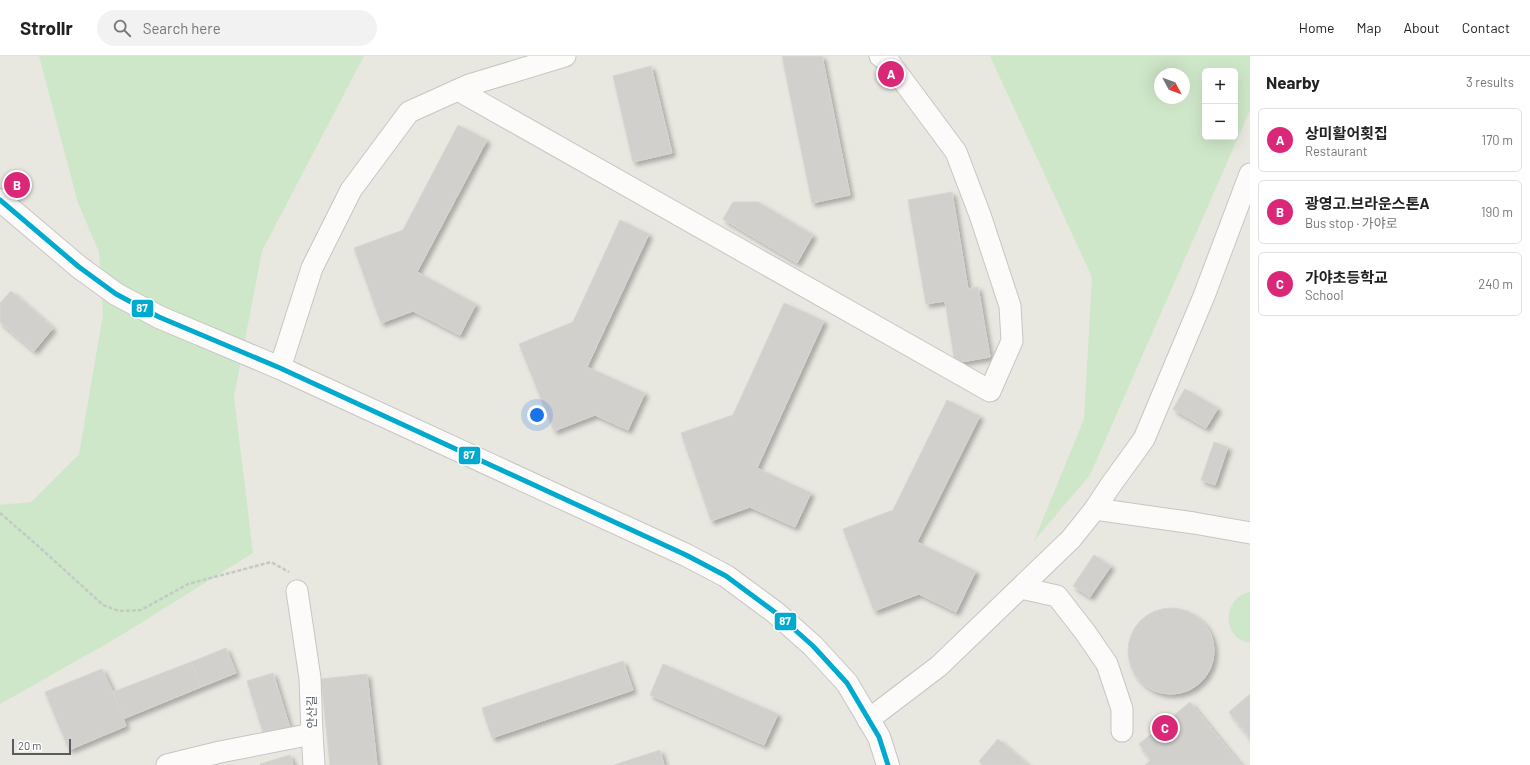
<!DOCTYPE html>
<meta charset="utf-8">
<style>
body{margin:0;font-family:Barlow,"Noto Sans KR",sans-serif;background:#f2f2f2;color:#222}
.controls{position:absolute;right:12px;top:12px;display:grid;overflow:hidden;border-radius:6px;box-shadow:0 4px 16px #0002}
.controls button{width:36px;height:36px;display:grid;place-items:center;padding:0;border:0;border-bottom:1px solid #e0e0e0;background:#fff;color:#222;font:20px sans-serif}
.compass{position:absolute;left:1154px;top:12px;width:36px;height:36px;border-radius:50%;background:#fff;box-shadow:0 4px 16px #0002;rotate:131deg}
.scale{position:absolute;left:12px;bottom:10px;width:59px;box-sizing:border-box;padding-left:4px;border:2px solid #575c61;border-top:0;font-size:11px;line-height:14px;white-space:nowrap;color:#575c61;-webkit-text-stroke:3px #fff;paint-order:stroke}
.you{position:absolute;left:537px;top:359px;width:14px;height:14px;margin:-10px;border:3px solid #fff;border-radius:50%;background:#1a73e8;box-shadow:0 0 0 6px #1a73e833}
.badge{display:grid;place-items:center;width:26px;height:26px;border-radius:50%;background:#db2777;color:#fff;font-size:13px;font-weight:700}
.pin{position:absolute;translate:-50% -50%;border:2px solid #fff;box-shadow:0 1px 4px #0006}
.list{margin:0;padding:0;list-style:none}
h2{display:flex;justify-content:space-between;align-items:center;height:52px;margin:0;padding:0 16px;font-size:17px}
h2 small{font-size:13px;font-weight:400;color:#767676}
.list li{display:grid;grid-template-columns:26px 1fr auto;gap:12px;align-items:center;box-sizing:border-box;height:64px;margin:0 8px 8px;padding:0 8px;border:1px solid #e0e0e0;border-radius:6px}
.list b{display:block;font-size:15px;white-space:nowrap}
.list p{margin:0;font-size:13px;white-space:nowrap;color:#767676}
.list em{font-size:13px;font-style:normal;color:#767676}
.icon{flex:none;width:22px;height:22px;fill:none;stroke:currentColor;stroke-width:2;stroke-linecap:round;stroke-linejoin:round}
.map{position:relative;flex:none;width:1250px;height:709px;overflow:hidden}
header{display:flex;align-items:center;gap:24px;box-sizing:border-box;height:56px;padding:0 20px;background:#fff;border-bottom:1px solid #e0e0e0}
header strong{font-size:19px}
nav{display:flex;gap:22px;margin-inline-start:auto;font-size:14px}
.search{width:280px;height:36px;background:#f2f2f2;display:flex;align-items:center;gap:10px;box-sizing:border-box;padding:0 14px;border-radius:22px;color:#767676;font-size:15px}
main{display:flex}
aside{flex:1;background:#fff}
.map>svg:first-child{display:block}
</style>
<header>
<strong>Strollr</strong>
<div class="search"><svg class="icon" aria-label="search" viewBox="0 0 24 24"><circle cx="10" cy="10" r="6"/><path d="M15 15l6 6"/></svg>Search here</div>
<nav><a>Home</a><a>Map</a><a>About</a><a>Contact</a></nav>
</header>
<main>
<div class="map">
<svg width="1250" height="709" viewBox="0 0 1250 709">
<defs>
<filter id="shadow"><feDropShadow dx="3.5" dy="3.5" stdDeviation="2" flood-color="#0004"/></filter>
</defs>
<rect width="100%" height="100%" fill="#e8e7e0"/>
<g fill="#cfe7c9" fill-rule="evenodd">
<polygon points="39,0 364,0 262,195 234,341 253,497 115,583 0,648 0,449 31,446 79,398 103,259 99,196 78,147"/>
<path d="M990,0H1250V54L1090,419L1034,485L1084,363L1092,221ZM1205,15H1235V81H1205ZM1160,18H1184V42H1160Z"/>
<path d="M1250,536V587C1221,583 1222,541 1250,536Z"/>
</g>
<g fill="#d1d0cc" stroke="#d8d5d0" filter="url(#shadow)">
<polygon points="782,0 822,0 850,139 812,147"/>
<polygon points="651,10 672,97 633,106 613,20"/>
<polygon points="458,69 487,84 417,216 476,248 460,279 413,255 381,267 354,192 403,174"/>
<polygon points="952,136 968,233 978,231 990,301 955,307 945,245 926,248 908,144"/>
<polygon points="733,146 758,146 813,179 797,207 723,163"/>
<polygon points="620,164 649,178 587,311 645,337 628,374 595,359 554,375 519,288 573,266"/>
<polygon points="11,235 53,272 34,295 0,266 0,247"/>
<polygon points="784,247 824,265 757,412 811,437 795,471 750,451 711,465 681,377 733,359"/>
<polygon points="1185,333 1218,352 1206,372 1173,353"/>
<polygon points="947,344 980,360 917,486 976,515 956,556 919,538 874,555 843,473 893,454"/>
<polygon points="1214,386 1228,391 1215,429 1201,424"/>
<polygon points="1094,499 1111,510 1090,541 1073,530"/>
<circle cx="1171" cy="595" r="43"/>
<polygon points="226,592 236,617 201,631 191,606"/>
<polygon points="623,605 633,634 492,682 482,652"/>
<polygon points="191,606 201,631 123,663 113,636"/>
<polygon points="663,608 778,658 764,689 650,639"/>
<polygon points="102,613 113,636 126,670 69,694 45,636"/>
<polygon points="273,617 291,675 265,683 247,625"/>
<polygon points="367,618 377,709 330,709 321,623"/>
<polygon points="1250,638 1250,682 1229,656"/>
<polygon points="1190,646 1241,709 1145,709 1151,704 1139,688"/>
<polygon points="998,683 1028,709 983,709 979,705"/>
<polygon points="660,694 664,709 614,709"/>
<polygon points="290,699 293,709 261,709 260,708"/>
</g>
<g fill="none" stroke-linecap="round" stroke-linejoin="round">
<g stroke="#c6c6c5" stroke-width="23">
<g id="minor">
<polyline points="458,34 990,335 1012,285 1010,250 980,159 956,96 890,7 880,0"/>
<polyline points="280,312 312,212 351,134 409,56 469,29 565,0"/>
<polyline points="1095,453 1194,467 1250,477"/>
<polyline points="1021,532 1057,540 1085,576 1107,608 1122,653 1122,675"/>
<polyline points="868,664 939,610 1071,483 1095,453 1110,430 1144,383 1204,240 1250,118"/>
<polyline points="312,678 314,709"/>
<polyline points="167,709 220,696 312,678 310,622 297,535"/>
</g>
</g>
<g stroke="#c6c6c5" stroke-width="24">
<polyline id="tertiary" points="0,144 79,211 116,238 159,261 280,312 686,499 726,520 776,557 813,590 847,627 879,681 888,709"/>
</g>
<polyline stroke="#c3cac6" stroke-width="2.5" stroke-dasharray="4 2" stroke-linecap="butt" points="0,457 37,489 103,549 119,555 141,554 188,528 271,506 289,516"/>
<use href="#minor" stroke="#fcfbfa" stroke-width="21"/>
<use href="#tertiary" stroke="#fcfbfa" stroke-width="22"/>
<g stroke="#fff" stroke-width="8">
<polyline id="bus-1" points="0,144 79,211 116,238 159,261 280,312 686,499 726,520 776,557 813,590 847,627 879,681 888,709"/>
</g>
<use href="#bus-1" stroke="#00a9ce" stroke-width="5"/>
</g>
<g text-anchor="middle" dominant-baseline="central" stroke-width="3.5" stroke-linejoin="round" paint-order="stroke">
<g font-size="12" fill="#575c61" stroke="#fff">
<text transform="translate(311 656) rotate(-91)">안산길</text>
</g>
</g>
<g stroke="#fff" stroke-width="1.5">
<rect x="131" y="243" width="23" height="19" rx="4" fill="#00a9ce"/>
<rect x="458" y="390" width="23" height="19" rx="4" fill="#00a9ce"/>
<rect x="774" y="556" width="23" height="19" rx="4" fill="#00a9ce"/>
</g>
<g font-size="11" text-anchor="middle" font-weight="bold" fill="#fff">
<text x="142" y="256">87</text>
<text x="469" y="403">87</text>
<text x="785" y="569">87</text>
</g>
</svg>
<div class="controls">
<button>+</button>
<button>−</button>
</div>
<svg class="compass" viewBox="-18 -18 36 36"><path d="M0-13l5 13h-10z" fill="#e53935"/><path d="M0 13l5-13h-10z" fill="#767676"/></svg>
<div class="scale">20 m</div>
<div class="you"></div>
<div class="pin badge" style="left:891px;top:18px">A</div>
<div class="pin badge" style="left:17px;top:129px">B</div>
<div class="pin badge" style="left:1165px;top:672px">C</div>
</div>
<aside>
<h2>Nearby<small>3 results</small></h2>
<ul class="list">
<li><span class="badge">A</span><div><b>상미활어횟집</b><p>Restaurant</p></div><em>170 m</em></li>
<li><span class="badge">B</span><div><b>광영고.브라운스톤A</b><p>Bus stop · 가야로</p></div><em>190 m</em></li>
<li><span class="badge">C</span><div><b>가야초등학교</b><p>School</p></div><em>240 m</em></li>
</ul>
</aside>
</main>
